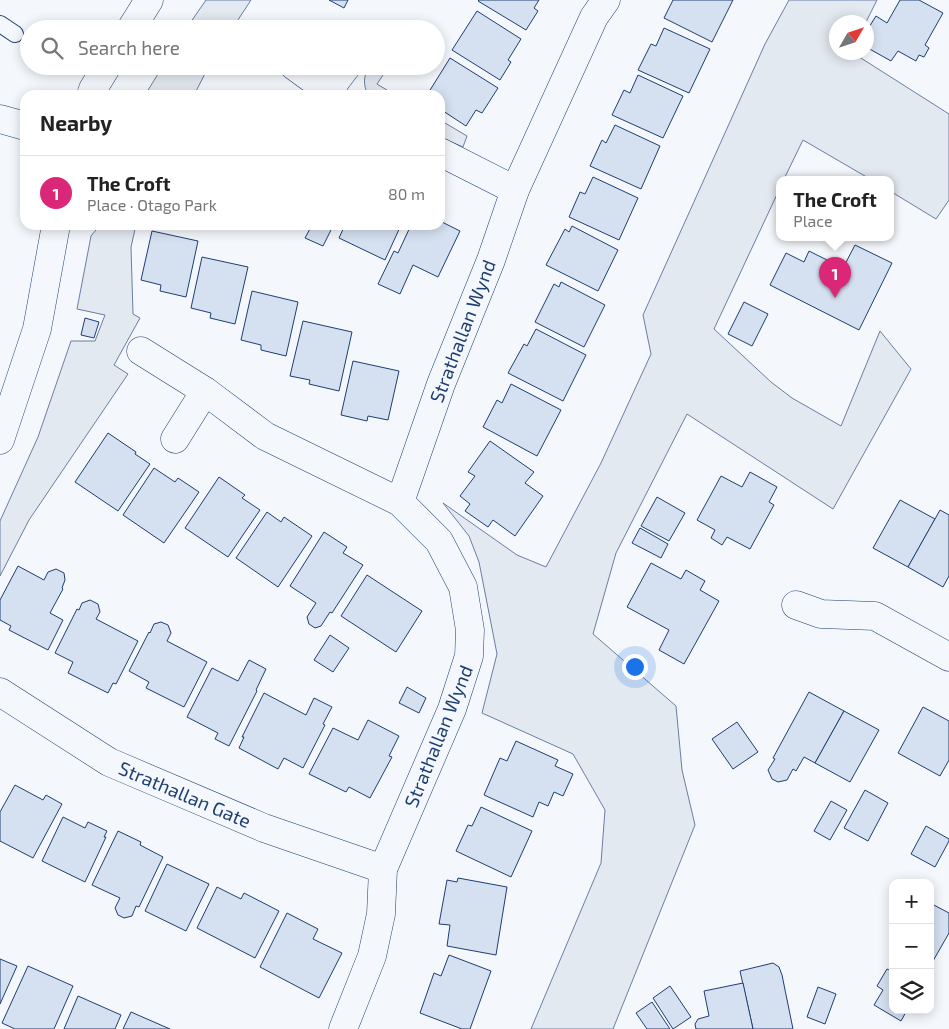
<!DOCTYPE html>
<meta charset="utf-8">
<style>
body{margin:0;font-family:"Exo 2",sans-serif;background:#f2f2f2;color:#222}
.controls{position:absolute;right:15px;bottom:15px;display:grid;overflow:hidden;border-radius:10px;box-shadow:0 2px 12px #0003}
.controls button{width:45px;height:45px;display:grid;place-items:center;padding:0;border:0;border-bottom:1px solid #e0e0e0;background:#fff;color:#222;font:25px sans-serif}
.compass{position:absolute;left:829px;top:15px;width:45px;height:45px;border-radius:50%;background:#fff;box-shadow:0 2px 12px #0003;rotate:51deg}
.you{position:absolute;left:634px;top:666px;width:18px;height:18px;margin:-12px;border:4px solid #fff;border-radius:50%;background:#1a73e8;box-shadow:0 0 0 8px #1a73e833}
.badge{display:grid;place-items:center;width:32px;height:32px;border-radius:50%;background:#db2777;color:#fff;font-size:16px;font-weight:700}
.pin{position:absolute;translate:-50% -41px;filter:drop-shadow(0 1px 2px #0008)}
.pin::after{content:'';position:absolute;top:26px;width:18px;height:15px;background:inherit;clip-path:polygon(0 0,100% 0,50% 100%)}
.popup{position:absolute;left:776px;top:176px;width:118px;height:65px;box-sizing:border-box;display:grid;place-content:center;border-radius:10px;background:#fff;filter:drop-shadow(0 1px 4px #0005);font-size:16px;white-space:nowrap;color:#767676}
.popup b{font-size:19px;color:#222}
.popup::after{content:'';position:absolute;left:50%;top:100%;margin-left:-10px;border:10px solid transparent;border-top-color:#fff}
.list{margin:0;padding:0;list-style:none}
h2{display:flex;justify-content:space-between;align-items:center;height:65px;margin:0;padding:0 20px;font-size:21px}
h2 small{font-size:16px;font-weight:400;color:#767676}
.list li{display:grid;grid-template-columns:32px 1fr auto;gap:15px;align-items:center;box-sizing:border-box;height:75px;padding:0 20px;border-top:1px solid #e0e0e0}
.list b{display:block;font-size:19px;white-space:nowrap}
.list p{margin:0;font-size:16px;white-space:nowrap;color:#767676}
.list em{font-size:16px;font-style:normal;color:#767676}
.icon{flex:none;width:28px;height:28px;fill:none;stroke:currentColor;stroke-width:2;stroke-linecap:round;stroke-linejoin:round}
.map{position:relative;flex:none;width:949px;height:1029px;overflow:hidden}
.search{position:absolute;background:#fff;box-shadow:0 2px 12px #0003;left:20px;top:20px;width:425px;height:55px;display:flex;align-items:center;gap:12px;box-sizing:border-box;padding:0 18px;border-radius:28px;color:#767676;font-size:19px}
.panel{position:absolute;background:#fff;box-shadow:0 2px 12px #0003;left:20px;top:90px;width:425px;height:140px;border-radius:15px}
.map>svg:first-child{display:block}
</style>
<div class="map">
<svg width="949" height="1029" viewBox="0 0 949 1029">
<rect width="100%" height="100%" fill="#f4f7fb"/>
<g fill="#e3e9f0" stroke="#687fa3">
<polygon points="206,0 251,0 232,29 186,29"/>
<polygon points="789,0 877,0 866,22 836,22 836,52 853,53 949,114 949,200 936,219 890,191 890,179 870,179 803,140 784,179 780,179 780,188 714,329 771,382 792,398 841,426 880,331 911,369 833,509 687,414 616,553 593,634 676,706 682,770 695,825 613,1029 531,1029 601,863 605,810 573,754 482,713 497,654 479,562 469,536 443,503 517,555 546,567 601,463 651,354 643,315 765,44"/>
<polygon points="163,66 209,66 194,95 145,95"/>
<path d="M370,66H389L377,84L395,95H368C363,84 363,76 370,66Z"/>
<polygon points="440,120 467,136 463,147 440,137"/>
<polygon points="100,225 136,225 131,247 133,314 140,318 114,365 128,374 29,520 0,576 0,521 38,437 71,341 95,341 105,315 77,309 91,236"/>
</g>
<g fill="#d5e0f0" stroke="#1d3f73">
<polygon points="329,0 348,0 344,8"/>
<polygon points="479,0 539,0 534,8 538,11 526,30 478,1"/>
<polygon points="673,0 733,0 712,42 664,18"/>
<polygon points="900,0 919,0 943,13 925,45 929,48 924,57 919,55 916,61 898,51 891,61 866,47 866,32 876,16 887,23"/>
<polygon points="477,11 521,39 508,60 511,62 500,80 452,50"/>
<polygon points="664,28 710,49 689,93 638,70 651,44 656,46"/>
<polygon points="450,58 498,88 482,113 476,110 466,126 440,109 440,95 427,95"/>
<polygon points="638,75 683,96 663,138 612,115 624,90 630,93"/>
<polygon points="615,125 660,146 641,189 590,166 602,140 606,143"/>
<polygon points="593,177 638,198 619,240 569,217 580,192 585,194"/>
<polygon points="440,221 460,231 438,277 413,265 400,294 378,284 394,251 398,253 411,225 440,225"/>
<polygon points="312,225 337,225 335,230 332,228 323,246 305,238"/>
<polygon points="345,225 401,225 385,260 339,238"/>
<polygon points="572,226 618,250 598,291 546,265 565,229 569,232"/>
<polygon points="152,231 198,241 186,297 160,291 161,285 141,280"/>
<polygon points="855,245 892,263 859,330 770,285 786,253 804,262 809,251 843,268"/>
<polygon points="202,257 248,267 235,324 210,318 211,313 191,308"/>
<polygon points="561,282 605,305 584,347 535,322 554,284 559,287"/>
<polygon points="252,291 298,302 286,356 261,350 261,345 241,340"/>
<polygon points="744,302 768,314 752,346 728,334"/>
<polygon points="85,318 99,322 94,338 81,335"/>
<polygon points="303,321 352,332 339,391 309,384 310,380 290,376"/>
<polygon points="536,329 586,355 563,401 508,373 524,344 527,346"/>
<polygon points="353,361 399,371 388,420 368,416 367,421 341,415"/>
<polygon points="511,384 561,410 537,456 483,427 497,400 502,403"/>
<polygon points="108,433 136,452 135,454 150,464 118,511 75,482"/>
<polygon points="490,441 534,472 525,483 543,496 515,536 493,520 488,527 465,511 470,504 460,496 475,476 468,472"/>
<polygon points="154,468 175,482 178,478 199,492 164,543 123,515"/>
<polygon points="750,472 777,487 769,502 774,505 750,549 727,537 722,545 711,538 715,530 697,520 721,476 742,487"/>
<polygon points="219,477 245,495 242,498 260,510 228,557 185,528"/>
<polygon points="657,497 685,513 669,541 641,526"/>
<polygon points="900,500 935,519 908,567 873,548"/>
<polygon points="940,510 949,515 949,576 943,587 908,567"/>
<polygon points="267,512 281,522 284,517 312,536 278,587 236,558"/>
<polygon points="640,528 668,544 661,558 632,543"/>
<polygon points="324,532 347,547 343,553 363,565 332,613 330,612 321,626 315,628 309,624 307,617 316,603 290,586"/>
<polygon points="651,563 681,579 686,570 705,581 700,590 719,601 684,664 659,650 669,630 627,607"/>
<polygon points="18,566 44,580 48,572 56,569 64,573 65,580 62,588 63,589 50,613 63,620 48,650 9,630 11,626 0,620 0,600"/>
<polygon points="367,575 422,611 396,652 341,616"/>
<polygon points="90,600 98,604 100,612 96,619 138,641 116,684 113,683 108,693 68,673 73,662 55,653 77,609 79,610 82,603"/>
<polygon points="161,622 168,625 171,633 167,641 207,662 184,707 146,688 149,682 129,671 149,632 150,633 154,624"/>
<polygon points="330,635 349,648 333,672 314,660"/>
<polygon points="249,660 266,669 256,690 257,691 229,746 215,739 218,733 187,717 212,668 238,681"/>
<polygon points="407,687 426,698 419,713 399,703"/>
<polygon points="809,692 844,711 815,763 804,757 796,771 793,769 787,780 778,782 772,779 768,770 775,759 773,758"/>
<polygon points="264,693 306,715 314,698 332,707 323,724 325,725 303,768 284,758 278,769 239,748 244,737 242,737"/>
<polygon points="923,707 949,721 949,760 940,776 898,753"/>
<polygon points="844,711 879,730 850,782 815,763"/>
<polygon points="368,720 399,736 389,756 392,757 370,798 349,787 346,792 309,774 333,728 358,740"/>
<polygon points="737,722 758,752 733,769 712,739"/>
<polygon points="516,741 558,760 555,766 573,774 563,796 554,792 548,806 539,802 533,817 484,795 500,758 507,761"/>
<polygon points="15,785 43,800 46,795 62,804 33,858 0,841 0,812"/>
<polygon points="865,790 888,803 868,841 844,828"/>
<polygon points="831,801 847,810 830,840 814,831"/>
<polygon points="481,807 532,831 511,877 456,851 468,825 472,826"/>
<polygon points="63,817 85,828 88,822 107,831 104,837 106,837 85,882 42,861"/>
<polygon points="926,826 949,839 949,841 935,867 911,854"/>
<polygon points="118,831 141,842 140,845 163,857 139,907 136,906 132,916 124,918 118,915 115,908 120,898 92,885"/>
<polygon points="167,864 209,884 186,931 145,911"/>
<polygon points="458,878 507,887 496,955 447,946 450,925 439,924 447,880 457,882"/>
<polygon points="217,887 241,899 244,893 279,911 255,958 197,928"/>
<polygon points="930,903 949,913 949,933 933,961 930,959"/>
<polygon points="287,913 318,929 313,939 342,953 319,998 260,967"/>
<polygon points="449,955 491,971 470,1029 462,1029 420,1013 434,973 441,976"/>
<polygon points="0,959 17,966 0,1004"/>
<polygon points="773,963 779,967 782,975 793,1029 753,1029 740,971"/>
<polygon points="28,966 73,986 54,1029 15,1029 2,1023"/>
<polygon points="887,969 893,972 893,1010 907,1010 901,1021 874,1005 883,990 877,986"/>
<polygon points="743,983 753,1029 696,1029 695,1024 698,1019 709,1016 704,991"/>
<polygon points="670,986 691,1017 673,1029 653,998"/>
<polygon points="818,987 836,994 825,1024 807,1017"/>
<polygon points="78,996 121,1015 115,1029 64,1029"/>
<polygon points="652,1002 670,1029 647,1029 636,1013"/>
<polygon points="131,1012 170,1029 123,1029"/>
</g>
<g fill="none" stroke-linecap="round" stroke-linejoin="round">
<g stroke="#1d3f73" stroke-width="18">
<polyline id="service" points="0,24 15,34"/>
</g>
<g stroke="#1d3f73" stroke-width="29">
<g id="minor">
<polyline points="294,66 334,95"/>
<polyline points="328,91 347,66"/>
<polyline points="0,119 25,126"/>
<polyline points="440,152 515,190"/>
<polyline points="141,351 205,391 265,436 400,502"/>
<polyline points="175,439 205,391"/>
<polyline points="796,605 821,614 875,616 949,657"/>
<polyline points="0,692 109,762 264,828 383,869"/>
<polyline points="343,1029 372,956 381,914 383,869 452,709 469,656 470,630 463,587 439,541 400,502 441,384 491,260 515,190 594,17 606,0"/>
</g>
</g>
<g stroke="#1d3f73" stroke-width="29">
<g id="tertiary">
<polyline points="131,29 149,0"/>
<polyline points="91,95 93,89 107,66"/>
<polyline points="0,440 37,329 56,225"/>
</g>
</g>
<use href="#service" stroke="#f4f7fb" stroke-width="16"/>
<use href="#minor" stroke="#f4f7fb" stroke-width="28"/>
<use href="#tertiary" stroke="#f4f7fb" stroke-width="28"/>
</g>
<g text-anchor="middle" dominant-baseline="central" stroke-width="4" stroke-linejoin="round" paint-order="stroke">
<g font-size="19" fill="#1d3f73" stroke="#f4f7fb">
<text transform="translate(462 331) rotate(-69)">Strathallan Wynd</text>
<text transform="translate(438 736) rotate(-68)">Strathallan Wynd</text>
<text transform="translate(185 794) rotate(23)">Strathallan Gate</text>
</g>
</g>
</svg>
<div class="controls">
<button>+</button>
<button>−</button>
<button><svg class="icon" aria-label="layers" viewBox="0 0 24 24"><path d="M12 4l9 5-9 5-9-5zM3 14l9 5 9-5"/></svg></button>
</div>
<svg class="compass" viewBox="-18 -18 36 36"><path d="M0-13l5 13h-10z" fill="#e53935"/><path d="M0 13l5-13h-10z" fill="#767676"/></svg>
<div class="you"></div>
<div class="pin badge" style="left:835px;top:298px">1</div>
<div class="popup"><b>The Croft</b>Place</div>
<div class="search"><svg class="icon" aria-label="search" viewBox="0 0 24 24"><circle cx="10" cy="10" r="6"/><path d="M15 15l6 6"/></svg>Search here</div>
<section class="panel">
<h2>Nearby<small></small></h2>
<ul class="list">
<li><span class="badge">1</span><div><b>The Croft</b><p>Place · Otago Park</p></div><em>80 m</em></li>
</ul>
</section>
</div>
